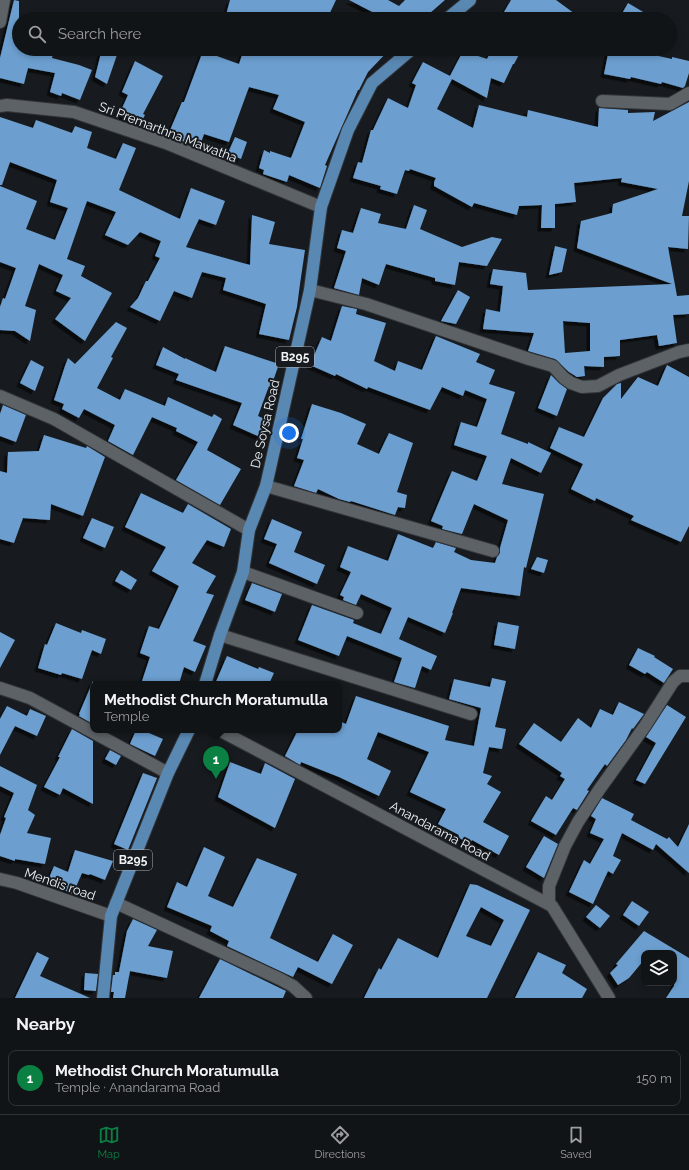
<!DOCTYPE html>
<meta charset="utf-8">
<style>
body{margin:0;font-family:Raleway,sans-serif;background:#1a1d20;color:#f1f3f6}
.controls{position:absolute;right:12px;bottom:12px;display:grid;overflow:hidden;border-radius:8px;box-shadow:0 2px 6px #0003}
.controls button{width:36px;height:36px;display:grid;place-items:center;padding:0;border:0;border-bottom:1px solid #303336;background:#111417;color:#f1f3f6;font:20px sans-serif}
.you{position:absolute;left:289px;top:433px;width:14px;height:14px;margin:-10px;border:3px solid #fff;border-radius:50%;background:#1a73e8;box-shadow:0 0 0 6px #1a73e833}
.badge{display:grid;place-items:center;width:26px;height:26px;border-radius:50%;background:#0b8043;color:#fff;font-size:13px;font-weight:700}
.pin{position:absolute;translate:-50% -33px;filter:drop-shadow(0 1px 2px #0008)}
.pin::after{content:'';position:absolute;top:21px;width:14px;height:12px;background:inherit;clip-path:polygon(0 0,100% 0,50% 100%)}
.popup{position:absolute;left:90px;top:681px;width:252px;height:52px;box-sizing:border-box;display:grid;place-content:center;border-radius:8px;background:#111417;filter:drop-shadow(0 1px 3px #0005);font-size:13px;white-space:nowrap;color:#9c9ea1}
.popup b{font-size:15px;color:#f1f3f6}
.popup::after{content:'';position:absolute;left:50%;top:100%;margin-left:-8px;border:8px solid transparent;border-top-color:#111417}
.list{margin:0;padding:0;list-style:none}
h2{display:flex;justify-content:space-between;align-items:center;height:52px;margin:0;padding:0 16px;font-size:17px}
h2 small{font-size:13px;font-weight:400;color:#9c9ea1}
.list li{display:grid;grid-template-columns:26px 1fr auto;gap:12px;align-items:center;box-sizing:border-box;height:56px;margin:0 8px 8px;padding:0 8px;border:1px solid #303336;border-radius:8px}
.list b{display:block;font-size:15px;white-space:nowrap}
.list p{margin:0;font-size:13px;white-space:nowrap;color:#9c9ea1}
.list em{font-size:13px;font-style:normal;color:#9c9ea1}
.icon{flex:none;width:22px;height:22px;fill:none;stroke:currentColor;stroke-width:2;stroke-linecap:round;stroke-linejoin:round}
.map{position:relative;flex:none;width:689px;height:998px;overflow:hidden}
.search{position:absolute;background:#111417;box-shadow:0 2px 6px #0003;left:12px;right:12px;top:12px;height:44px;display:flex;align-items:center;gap:10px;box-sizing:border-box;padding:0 14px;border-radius:22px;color:#9c9ea1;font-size:15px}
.sheet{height:116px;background:#111417}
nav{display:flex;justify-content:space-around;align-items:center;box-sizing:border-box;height:56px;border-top:1px solid #303336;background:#111417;font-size:11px;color:#9c9ea1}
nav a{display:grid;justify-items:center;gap:2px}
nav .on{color:#0b8043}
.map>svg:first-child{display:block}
</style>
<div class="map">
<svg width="689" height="998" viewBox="0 0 689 998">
<defs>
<filter id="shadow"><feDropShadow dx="-3.5" dy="3.5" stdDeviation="0" flood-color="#0009"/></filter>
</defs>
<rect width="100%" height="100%" fill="#171b1f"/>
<g fill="#6c9fd0" fill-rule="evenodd" filter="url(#shadow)">
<polygon points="14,0 19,1 19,49 54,49 52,58 79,65 92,70 80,100 62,93 61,96 50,92 55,73 28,68 24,84 0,78 0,58"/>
<polygon points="230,0 336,0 327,19 225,19"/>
<polygon points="349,0 388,0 399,6 405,0 445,0 423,19 386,19"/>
<polygon points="511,0 556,0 582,19 500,19"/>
<polygon points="628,3 655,19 619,19"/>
<polygon points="102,49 119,49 107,84 95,77"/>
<polygon points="244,49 390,49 368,72 359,90 358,90 325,165 327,166 320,188 289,175 287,182 263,174 264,170 259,168 264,150 270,153 270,151 291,158 305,122 273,109 279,95 249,87 229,142 204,134 199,148 168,135 182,102 184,102 203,51 239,64"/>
<path d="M492,49H522L514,64H513L504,83L491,78L487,98L452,79L437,109L473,128L479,105L527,117L528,110L598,127L599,108L628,110V113L655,112L653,121L689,102V181L682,216H689L688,249L668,247L677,296L689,295V314L673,315L677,343L659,346L657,335L620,340V356L604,357V367L584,366L585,376L577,377L569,372L555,359L528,351L534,333L483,329L486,309L500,312L503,286L490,284L493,269L526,273L528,290L672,284L577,248L581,221L612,213L613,204L658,189L621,182L622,178L574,183L576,202L555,204V228H541L542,205L519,206L517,215L474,203L472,207L434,186V182L436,178L410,169L409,171L405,170L397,194L380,189L381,186L353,178L358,162L362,163L371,130H373L388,98L408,108L416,85L412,83L423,62L450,76L463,51L487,59ZM563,321L590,323V351L565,353Z"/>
<polygon points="609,49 636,49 636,51 672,59 672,57 689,61 689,73 685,86 683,88 662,82 661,84 631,77 630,79 604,74"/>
<polygon points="135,61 163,76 143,114 145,115 139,126 119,115 128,95 122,92"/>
<polygon points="0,117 33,128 36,120 72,133 75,126 92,132 87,148 116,159 123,143 136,148 119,190 180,219 191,188 225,201 216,225 199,219 186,247 250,265 252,215 275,222 269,244 305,250 300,284 297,307 289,340 259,334 266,304 223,290 226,278 202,272 192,298 174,291 160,321 130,307 138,298 146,281 148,281 160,258 155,256 161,241 140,232 128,245 105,235 116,212 87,201 67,259 85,266 81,276 112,293 85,341 55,319 71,298 56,291 63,275 39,264 25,306 36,310 30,341 15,331 0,330 0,307 3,298 5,299 16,268 0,262 0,186 37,201 26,229 55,240 68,208 50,202 57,180 10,162 2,185 0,185"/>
<polygon points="235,137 247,142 241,159 228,153"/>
<polygon points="414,205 427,210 420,229 462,247 492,237 502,239 487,266 459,262 455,285 435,281 435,278 386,264 379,285 362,278 359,295 334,288 346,251 337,248 342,230 353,233 361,208 381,214 378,223 406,229"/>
<polygon points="555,246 567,249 562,272 549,275"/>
<polygon points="458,290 470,297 456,324 441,321"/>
<polygon points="342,306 357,309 356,314 386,323 374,361 395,371 398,361 422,370 436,336 480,354 476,362 495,370 489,384 515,392 501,434 528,444 528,442 551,453 541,473 511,458 502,484 544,494 526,568 524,567 520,596 461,588 452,613 453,613 445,633 408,617 399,639 437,656 431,670 422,666 415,688 394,682 402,658 347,636 339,656 298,640 312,605 354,620 353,623 381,634 392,608 361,594 356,605 343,600 344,597 340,595 351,572 340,567 348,546 388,561 398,534 433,548 436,542 456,548 454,552 471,560 495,563 497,557 500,553 500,548 508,520 474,504 462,534 442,529 443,526 431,521 452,471 477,481 487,456 454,445 461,422 477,427 487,399 465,390 463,396 442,387 430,410 368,387 367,389 336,374 335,376 310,365 322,337 331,341"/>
<polygon points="116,322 127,328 111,357 113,358 97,388 120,400 125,389 165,406 168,397 212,417 214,414 222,419 207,450 241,469 220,505 176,480 198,442 176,431 177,428 152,417 133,455 108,441 115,425 84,409 79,418 62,409 64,404 54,400 65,366 68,358 75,364"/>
<polygon points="225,346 279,364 271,387 269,386 258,416 267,420 260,437 233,425 242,403 176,380 179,374 156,365 163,347 185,359 185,358 216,372"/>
<polygon points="31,360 44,367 35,391 20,383"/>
<polygon points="667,365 689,377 689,526 681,542 631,520 634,516 596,498 595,501 571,489 583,464 550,448 559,427 584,437 603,398 617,384 621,383 621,399 638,377 658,386"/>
<polygon points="551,375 559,383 567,389 557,416 538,408"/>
<polygon points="312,404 341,413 366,424 357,444 379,454 389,433 413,443 397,492 407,495 405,508 398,507 395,515 351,501 350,502 339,499 318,489 316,493 294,486 304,460 297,458 303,439 301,439"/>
<polygon points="3,405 26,415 16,442 0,436 0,414"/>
<polygon points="44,435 86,448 87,446 105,457 83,516 51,504 50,520 23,518 14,543 0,539 0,471 7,473 8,452 39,451"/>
<polygon points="141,493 183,513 188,504 231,529 224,547 207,540 192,563 216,576 206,593 214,595 193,641 206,646 195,672 184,667 179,684 141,684 150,657 140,653 149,626 159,629 179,586 152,571 166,547 125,527"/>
<polygon points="92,518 114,527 105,548 83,538"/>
<polygon points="272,519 302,532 294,552 325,565 317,584 269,563 277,544 264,539"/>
<polygon points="537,557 548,560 544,573 531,569"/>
<polygon points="121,570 137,580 131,590 115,581"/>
<polygon points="252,583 282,594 275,612 245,600"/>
<polygon points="498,622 519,626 515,649 494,645"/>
<polygon points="56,623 81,633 82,630 106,639 101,654 92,650 82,679 62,673 61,675 38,668 45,644 47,645"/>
<polygon points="0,632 15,640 0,668"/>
<polygon points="638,648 655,656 654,657 673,669 664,683 647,672 645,674 629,665"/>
<polygon points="227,656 258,669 259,667 274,673 269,684 215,684"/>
<polygon points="492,678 506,681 495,727 506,729 502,749 489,747 483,773 492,776 487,784 501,792 483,822 509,836 499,855 472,840 469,844 458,837 459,835 438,824 446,809 410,792 429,752 378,732 367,759 391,771 379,796 339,777 301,762 300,765 285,756 298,730 339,730 339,721 346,724 356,696 449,726 445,740 474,746 481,708 449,699 454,679 490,687"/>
<polygon points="93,681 93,724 79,716 80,714 79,714"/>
<polygon points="619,702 644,714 633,729 632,728 626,740 607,766 605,764 587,790 589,791 577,810 573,808 556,835 531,821 546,796 552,800 565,779 560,776 562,773 519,744 534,723 561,742 578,718 591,728 600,709 613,715"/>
<polygon points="667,705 686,717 645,784 636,780 656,743 646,737"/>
<polygon points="7,706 27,716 30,709 46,716 37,736 15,726 0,755 0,719"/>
<polygon points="72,729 93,741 93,804 63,788 60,795 44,787 60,757 58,757"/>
<polygon points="136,730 142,730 163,739 155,756 130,744"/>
<polygon points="110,750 121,756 116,765 105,759"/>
<polygon points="230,762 261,774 265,763 295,779 275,828 218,797"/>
<polygon points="0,766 37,785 28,810 35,815 27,833 51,838 45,864 15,859 15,861 0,856 0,835 6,818 4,817 14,793 0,786"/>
<polygon points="143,773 157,778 128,850 114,844"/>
<polygon points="602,798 634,814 631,820 667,839 669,837 678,847 689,824 689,873 656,844 653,850 622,833 613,856 621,860 613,874 608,871 593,904 569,892 584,860 590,864 604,839 590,833 596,819 591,816"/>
<polygon points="544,836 558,844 544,878 526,867"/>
<polygon points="204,847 225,857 208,896 233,907 257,858 297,874 270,938 318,962 333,934 353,945 332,984 298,967 293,977 227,946 229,941 210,931 212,926 167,907 177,882 187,887"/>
<polygon points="75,850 113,861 105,880 90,874 89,875 82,873 73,894 47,883 54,866 68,872"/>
<path d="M470,884L477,885L530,910L487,998H364L379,968L381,970L398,938L438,958ZM481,907L504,920L491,946L466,936Z"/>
<polygon points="632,901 649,912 639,926 623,915"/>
<polygon points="596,905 610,916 600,928 586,917"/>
<polygon points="133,919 157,930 148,946 173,951 167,978 130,971 125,998 113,998 114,992 111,992 113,975 115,975 115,972 119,972 127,931"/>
<polygon points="644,931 689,958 689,998 666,998 674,986 674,953 644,953 644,960 629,978 618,985 610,973 618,965 616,964"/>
<polygon points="37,952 49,958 40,976 90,998 15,998"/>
<polygon points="538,952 566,965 562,973 587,989 582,998 515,998"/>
<polygon points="220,959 286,991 283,998 199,998"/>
<polygon points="85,973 98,974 96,991 84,990"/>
</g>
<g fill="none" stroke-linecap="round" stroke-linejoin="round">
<g stroke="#333538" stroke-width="14">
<g id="minor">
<polyline points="0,22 4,0"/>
<polyline points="602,101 670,104 689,93"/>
<polyline points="0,106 7,105 74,112 166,143 321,207"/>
<polyline points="310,290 366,304 529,359 553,366 564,378 571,383 582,387 598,386 619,375 679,352 689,350"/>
<polyline points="0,396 54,419 249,530"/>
<polyline points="266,486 493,551"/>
<polyline points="243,572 357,613"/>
<polyline points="220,635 471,714"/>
<polyline points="0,688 30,698 168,773"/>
<polyline points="219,730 552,906 609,998"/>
<polyline points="0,879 17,883 111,916"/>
<polyline points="116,903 280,979 293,986 306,998"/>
<polyline points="549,904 549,886 565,846 578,822 599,790 645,726 673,682 680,676 689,676"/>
</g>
</g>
<g stroke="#333538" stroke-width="14">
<g id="primary">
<polyline points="447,19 470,0"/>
<polyline points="205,684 220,635 243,572 249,530 266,486 310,290 321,207 348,130 372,83 412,49"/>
<polyline points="103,998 111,916 168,773 189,730"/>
</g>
</g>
<use href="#minor" stroke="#5d6267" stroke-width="12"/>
<use href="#primary" stroke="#5988b3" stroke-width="12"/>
</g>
<g text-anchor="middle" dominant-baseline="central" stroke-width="4" stroke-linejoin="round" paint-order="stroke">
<g fill="#171b1f" stroke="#aeb2b5" stroke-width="1">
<rect x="276" y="347" width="38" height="20" rx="3"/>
<rect x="114" y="850" width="38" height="20" rx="3"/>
</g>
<g font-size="12" font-weight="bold" fill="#eff2f5">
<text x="295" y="357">B295</text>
<text x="133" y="860">B295</text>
</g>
<g font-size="13" fill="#eff2f5" stroke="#171b1f">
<text transform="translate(168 132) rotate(21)">Sri Premarthna Mawatha</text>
<text transform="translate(265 424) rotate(-77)">De Soysa Road</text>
<text transform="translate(440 831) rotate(28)">Anandarama Road</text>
<text transform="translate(60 884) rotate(19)">Mendis road</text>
</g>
</g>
</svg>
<div class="controls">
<button><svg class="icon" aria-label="layers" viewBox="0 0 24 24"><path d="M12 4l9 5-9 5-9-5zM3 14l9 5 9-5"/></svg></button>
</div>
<div class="you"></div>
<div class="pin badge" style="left:216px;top:779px">1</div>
<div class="popup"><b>Methodist Church Moratumulla</b>Temple</div>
<div class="search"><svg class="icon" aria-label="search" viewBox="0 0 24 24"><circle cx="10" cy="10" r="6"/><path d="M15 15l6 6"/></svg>Search here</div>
</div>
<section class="sheet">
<h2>Nearby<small></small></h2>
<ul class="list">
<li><span class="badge">1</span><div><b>Methodist Church Moratumulla</b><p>Temple · Anandarama Road</p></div><em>150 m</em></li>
</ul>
</section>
<nav>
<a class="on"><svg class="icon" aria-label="map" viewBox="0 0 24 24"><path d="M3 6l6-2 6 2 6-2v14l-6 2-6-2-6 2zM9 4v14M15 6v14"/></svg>Map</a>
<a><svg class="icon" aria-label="directions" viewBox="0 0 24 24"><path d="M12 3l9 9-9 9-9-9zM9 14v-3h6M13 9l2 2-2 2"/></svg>Directions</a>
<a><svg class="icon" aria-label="saved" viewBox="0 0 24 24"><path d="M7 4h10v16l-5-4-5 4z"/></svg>Saved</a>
</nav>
